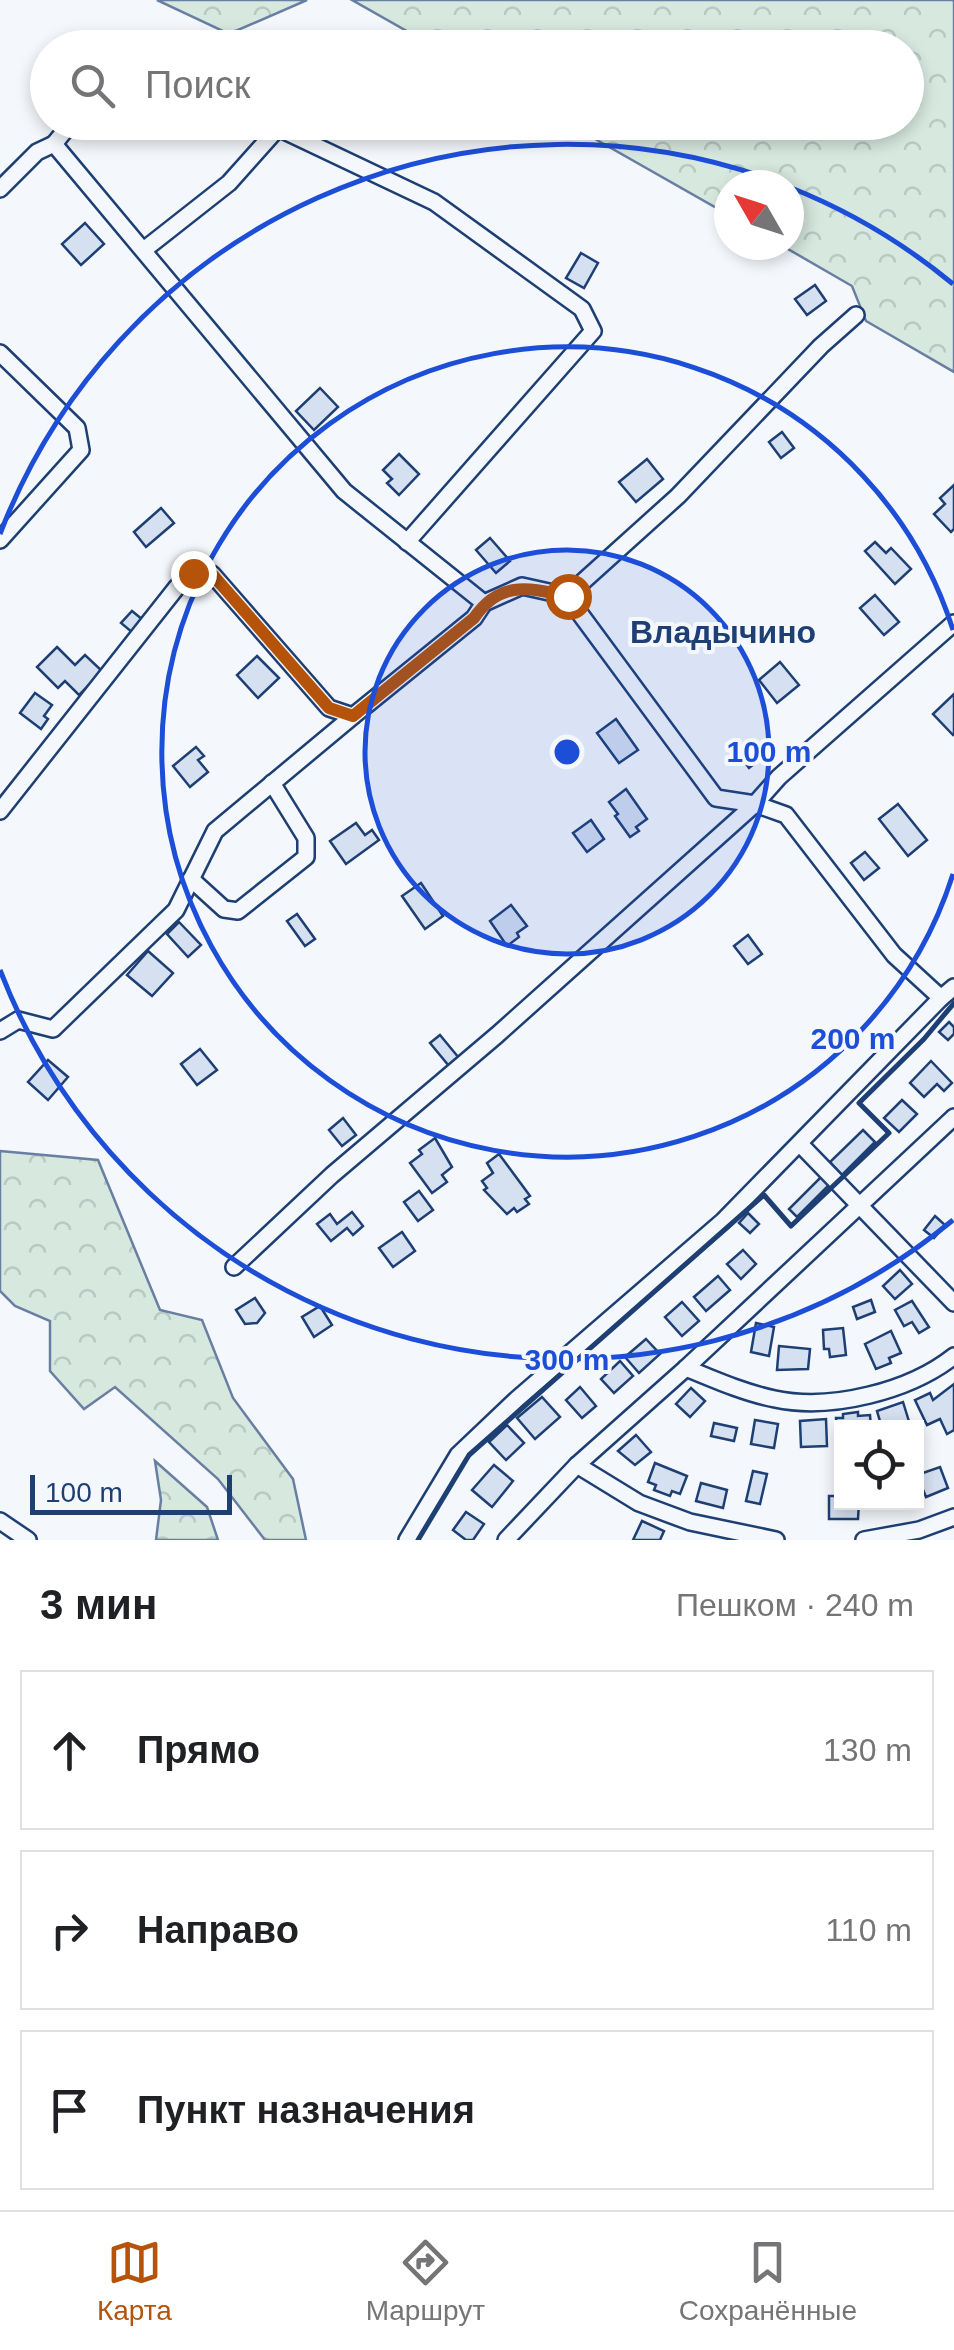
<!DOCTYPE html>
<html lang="ru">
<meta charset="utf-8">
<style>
body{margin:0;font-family:Helvetica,sans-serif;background:#f2f2f2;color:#202124}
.controls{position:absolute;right:30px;bottom:30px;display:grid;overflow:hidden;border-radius:0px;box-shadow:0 5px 15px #0003}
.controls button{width:90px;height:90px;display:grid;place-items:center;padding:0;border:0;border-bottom:2px solid #e0e0e0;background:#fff;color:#202124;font:50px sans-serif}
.compass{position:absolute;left:714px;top:170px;width:90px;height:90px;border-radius:50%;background:#fff;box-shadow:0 5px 15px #0003;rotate:309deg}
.scale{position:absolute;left:30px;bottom:25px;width:202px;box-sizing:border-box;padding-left:10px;border:5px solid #1d3f73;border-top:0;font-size:28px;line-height:35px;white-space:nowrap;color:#1d3f73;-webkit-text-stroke:8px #f4f7fb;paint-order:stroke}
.stop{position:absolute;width:30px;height:30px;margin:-22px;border:8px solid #b45309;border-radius:50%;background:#fff}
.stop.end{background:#b45309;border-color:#fff;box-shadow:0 2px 10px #0008}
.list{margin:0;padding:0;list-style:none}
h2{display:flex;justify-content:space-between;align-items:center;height:130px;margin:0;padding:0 40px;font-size:42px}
h2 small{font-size:32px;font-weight:400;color:#757577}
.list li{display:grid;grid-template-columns:65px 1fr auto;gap:30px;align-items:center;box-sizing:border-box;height:160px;margin:0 20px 20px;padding:0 20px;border:2px solid #e0e0e0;border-radius:0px}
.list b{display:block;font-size:38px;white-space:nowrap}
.list em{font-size:32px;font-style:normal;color:#757577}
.icon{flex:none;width:55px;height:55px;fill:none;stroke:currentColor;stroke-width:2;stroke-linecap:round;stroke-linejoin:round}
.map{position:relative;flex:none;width:954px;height:1540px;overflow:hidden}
.search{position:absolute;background:#fff;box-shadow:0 5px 15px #0003;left:30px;right:30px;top:30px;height:110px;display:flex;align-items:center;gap:25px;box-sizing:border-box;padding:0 35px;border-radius:55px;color:#757577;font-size:38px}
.sheet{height:670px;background:#fff}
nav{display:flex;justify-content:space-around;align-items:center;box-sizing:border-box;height:140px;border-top:2px solid #e0e0e0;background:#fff;font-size:28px;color:#757577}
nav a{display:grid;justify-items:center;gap:5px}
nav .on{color:#b45309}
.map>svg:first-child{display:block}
</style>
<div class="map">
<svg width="954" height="1540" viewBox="0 0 954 1540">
<defs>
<pattern id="forest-crowns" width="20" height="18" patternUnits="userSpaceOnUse" patternTransform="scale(2.5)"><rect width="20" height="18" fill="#d7e8df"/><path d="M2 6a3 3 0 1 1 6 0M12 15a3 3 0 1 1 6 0" fill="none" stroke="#b8c8c3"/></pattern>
</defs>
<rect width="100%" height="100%" fill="#f4f7fb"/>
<g fill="url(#forest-crowns)" stroke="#687fa3" stroke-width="2.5">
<polygon points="157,0 307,0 229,34"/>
<polygon points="352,0 954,0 954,372 866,321 852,286 781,245 789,245 789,185 729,185 729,215 567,123 906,122 906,48 435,47"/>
<polygon points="0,1151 98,1160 160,1310 202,1320 233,1398 293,1479 306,1540 265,1540 218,1479 115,1387 84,1409 50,1371 50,1321 15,1306 0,1291"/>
<polygon points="155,1461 207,1507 218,1540 156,1540 161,1500"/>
</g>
<g fill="#d5e0f0" stroke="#1d3f73" stroke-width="2.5">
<polygon points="85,223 104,244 81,265 62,244"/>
<polygon points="581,253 598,263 584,288 566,278"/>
<polygon points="815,285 826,301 807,315 795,299"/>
<polygon points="320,388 338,407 314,430 296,411"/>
<polygon points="782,432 794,448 781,458 769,442"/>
<polygon points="399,454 419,474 399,495 387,483 392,479 383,470"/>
<polygon points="647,459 663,479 636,502 619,482"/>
<polygon points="954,485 954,529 951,532 934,514 945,504 940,498"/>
<polygon points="161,508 174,523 146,547 134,532"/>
<polygon points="490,538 510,561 496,573 476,550"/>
<polygon points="875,542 886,553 891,548 911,569 895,584 865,551"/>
<polygon points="875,595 899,622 884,635 860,608"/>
<polygon points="132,611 143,620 133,633 121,623"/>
<polygon points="57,647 75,665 85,655 102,671 79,695 65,681 58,688 37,667"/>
<polygon points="257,656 279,678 258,698 237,675"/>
<polygon points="780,662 799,685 777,703 759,680"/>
<polygon points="35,693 52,705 44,716 48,719 41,729 20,713"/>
<polygon points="954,694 954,734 953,735 933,714"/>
<polygon points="616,719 638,750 619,763 597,733"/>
<polygon points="747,745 759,760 749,768 738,753"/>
<polygon points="196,747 204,756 198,760 208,772 190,787 173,766"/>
<polygon points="626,789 647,819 636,827 639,831 630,837 615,816 618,814 609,802"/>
<polygon points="898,804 927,840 908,856 879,819"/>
<polygon points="591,820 604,839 587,852 573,833"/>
<polygon points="356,823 365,835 372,830 379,840 346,864 330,841"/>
<polygon points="865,852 879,868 864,880 851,863"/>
<polygon points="421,883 443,916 425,929 402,896"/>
<polygon points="511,905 527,926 517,933 519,937 507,946 490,921"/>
<polygon points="297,914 315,939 305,946 287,921"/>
<polygon points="179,922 201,945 188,957 167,934"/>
<polygon points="748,935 762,954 748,964 734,946"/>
<polygon points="148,951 173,973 152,996 127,975"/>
<polygon points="949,1022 954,1027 954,1034 948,1040 939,1032"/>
<polygon points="440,1035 459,1058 449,1066 430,1043"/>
<polygon points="200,1049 217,1070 197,1085 181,1064"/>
<polygon points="48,1060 68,1077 48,1100 28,1082"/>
<polygon points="931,1061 952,1083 944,1091 937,1084 924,1097 910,1083"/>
<polygon points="902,1100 917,1114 899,1132 884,1118"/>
<polygon points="343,1118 356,1135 342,1146 329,1130"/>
<polygon points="863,1130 875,1142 842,1175 830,1162"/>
<polygon points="435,1138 452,1167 442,1175 447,1182 432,1193 410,1163 422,1154 419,1150"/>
<polygon points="499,1154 530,1196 525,1199 529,1204 517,1212 514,1208 507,1214 484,1190 487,1188 482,1181 493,1173 487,1163"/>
<polygon points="823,1175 831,1183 797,1217 789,1209"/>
<polygon points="419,1191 433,1210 418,1221 404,1202"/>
<polygon points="352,1212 363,1226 353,1235 347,1228 331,1241 317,1224 330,1214 337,1224"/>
<polygon points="748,1213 759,1224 750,1233 739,1223"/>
<polygon points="935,1216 945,1225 934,1238 924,1230"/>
<polygon points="402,1232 415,1251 393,1267 379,1248"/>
<polygon points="743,1250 756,1264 741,1279 727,1264"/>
<polygon points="900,1270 912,1284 895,1299 883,1286"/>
<polygon points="718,1276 730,1290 706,1311 694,1297"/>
<polygon points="255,1298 265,1313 257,1323 245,1324 236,1310"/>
<polygon points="871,1300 875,1312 857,1319 853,1307"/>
<polygon points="912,1301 929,1327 919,1333 912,1322 904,1326 895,1310"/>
<polygon points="682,1302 699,1321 682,1336 665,1317"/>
<polygon points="320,1306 332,1325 314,1337 302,1317"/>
<polygon points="756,1323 774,1327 769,1356 751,1352"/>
<polygon points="843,1328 846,1355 830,1357 829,1349 824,1349 823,1330"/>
<polygon points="891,1331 901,1353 889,1358 891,1363 876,1369 865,1344"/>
<polygon points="646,1339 660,1354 639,1373 625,1357"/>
<polygon points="779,1346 810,1349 808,1369 777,1370"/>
<polygon points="620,1361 633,1376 614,1393 601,1379"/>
<polygon points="954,1384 954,1430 947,1434 940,1419 927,1425 915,1400 930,1393 933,1400"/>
<polygon points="580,1387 596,1406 582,1418 566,1400"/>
<polygon points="691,1388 705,1401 690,1417 676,1404"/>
<polygon points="542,1397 560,1417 535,1439 517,1418"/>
<polygon points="903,1402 911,1428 882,1428 877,1411"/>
<polygon points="858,1412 858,1416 870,1415 871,1428 842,1428 842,1446 838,1443 836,1418 843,1418 843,1414"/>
<polygon points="826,1419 827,1446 801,1447 800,1421"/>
<polygon points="755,1420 778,1424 774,1448 751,1444"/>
<polygon points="714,1423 737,1428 734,1441 711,1436"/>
<polygon points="507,1425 524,1443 506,1460 489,1442"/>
<polygon points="636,1435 651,1452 635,1465 618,1451"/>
<polygon points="655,1463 687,1476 680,1494 672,1491 670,1496 654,1490 656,1485 648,1482"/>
<polygon points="494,1465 513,1481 492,1507 472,1490"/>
<polygon points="940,1467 948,1488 926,1497 917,1475"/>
<polygon points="753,1471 767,1474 760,1504 746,1501"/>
<polygon points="701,1483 727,1490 723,1508 696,1501"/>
<polygon points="829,1496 842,1496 842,1502 859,1502 858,1519 829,1519"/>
<polygon points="466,1512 484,1524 473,1540 466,1540 453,1530"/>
<polygon points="642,1521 664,1531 660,1540 633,1540"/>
</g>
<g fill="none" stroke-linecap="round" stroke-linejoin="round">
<g stroke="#1d3f73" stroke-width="20">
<g id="minor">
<polyline points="54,144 72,122"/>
<polyline points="0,189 37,152 54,144 344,491 484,603 522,586 567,596 716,798 755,804 786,815 894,955 941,998 954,987"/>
<polyline points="145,249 229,183 278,128 434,202 582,309 593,331 407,542"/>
<polyline points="0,353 77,428 81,450 0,540"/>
<polyline points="567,596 678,496 821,346 856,315"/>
<polyline points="0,811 177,587 193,573 212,574 329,708 353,716 474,618 484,603"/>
<polyline points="191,879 224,909 238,911 306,857 306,838 272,783"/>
<polyline points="0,1031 18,1020 53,1029 176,910 215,831 353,716"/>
<polyline points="800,1144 954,1303"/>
<polyline points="234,1267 332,1175 497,1035 755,804 779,777 954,623"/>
<path d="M686,1368C715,1380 745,1393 775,1399C831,1411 910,1391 954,1356"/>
<polyline points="577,1465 639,1503 690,1522 776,1540"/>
<polyline points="0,1521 28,1540"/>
<polyline points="407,1540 458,1455 517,1399 723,1221 941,998"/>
<polyline points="506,1540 577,1465 686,1368 954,1117"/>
<polyline points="864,1540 919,1530 954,1517"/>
</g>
</g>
<use href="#minor" stroke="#f4f7fb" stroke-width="15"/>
<polyline stroke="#1d3f73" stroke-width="5" points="418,1540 469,1455 764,1195 791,1226 889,1133 859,1103 924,1039 954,1003"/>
</g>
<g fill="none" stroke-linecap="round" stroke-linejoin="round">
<path stroke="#b45309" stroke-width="12" d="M193,573L212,574L329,708L353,716L474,618C500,580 529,588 568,596"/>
</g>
<circle cx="567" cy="752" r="202" fill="#1d4ed8" fill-opacity=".12"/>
<g fill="none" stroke="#1d4ed8" stroke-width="5">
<circle cx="567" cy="752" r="202"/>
<path d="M953 874A405 405 0 1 1 953 630"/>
<path d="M953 1220A607 607 0 0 1 0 970M0 534A607 607 0 0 1 780 183M789 187A607 607 0 0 1 953 284"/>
</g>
<g text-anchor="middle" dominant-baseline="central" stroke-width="8" stroke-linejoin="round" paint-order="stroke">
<g font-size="32" font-weight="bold" fill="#1d3f73" stroke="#f4f7fb">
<text x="723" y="632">Владычино</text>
</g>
</g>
<circle cx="567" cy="752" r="15" fill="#1d4ed8" stroke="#f4f7fb" stroke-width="5"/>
<g font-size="30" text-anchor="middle" font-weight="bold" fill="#1d4ed8" stroke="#f4f7fb" stroke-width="8" stroke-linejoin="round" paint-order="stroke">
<text x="769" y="762">100 m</text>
<text x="853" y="1049">200 m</text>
<text x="567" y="1370">300 m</text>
</g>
</svg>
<div class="controls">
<button><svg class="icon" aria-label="locate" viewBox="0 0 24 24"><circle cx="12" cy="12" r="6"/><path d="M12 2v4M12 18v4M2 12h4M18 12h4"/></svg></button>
</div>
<svg class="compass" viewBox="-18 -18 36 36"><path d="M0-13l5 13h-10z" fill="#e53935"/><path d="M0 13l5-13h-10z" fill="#757577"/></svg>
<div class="scale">100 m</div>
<div class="stop" style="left:568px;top:596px"></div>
<div class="stop end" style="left:193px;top:573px"></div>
<div class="search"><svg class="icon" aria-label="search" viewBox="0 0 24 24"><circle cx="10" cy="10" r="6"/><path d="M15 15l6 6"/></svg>Поиск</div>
</div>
<section class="sheet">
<h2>3 мин<small>Пешком · 240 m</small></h2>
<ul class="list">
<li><svg class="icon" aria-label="ahead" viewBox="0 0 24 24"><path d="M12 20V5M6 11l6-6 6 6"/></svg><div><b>Прямо</b></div><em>130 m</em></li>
<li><svg class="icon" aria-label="right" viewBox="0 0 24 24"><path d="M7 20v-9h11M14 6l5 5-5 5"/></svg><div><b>Направо</b></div><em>110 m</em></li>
<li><svg class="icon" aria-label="arrive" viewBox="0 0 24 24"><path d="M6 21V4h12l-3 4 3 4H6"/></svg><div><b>Пункт назначения</b></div></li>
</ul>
</section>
<nav>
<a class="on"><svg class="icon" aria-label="map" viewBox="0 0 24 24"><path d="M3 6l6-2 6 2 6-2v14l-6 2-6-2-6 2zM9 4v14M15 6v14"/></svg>Карта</a>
<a><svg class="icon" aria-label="directions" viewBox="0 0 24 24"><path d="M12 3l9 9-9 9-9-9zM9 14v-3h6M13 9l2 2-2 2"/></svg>Маршрут</a>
<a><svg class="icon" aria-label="saved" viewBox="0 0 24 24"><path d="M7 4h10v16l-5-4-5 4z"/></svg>Сохранённые</a>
</nav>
